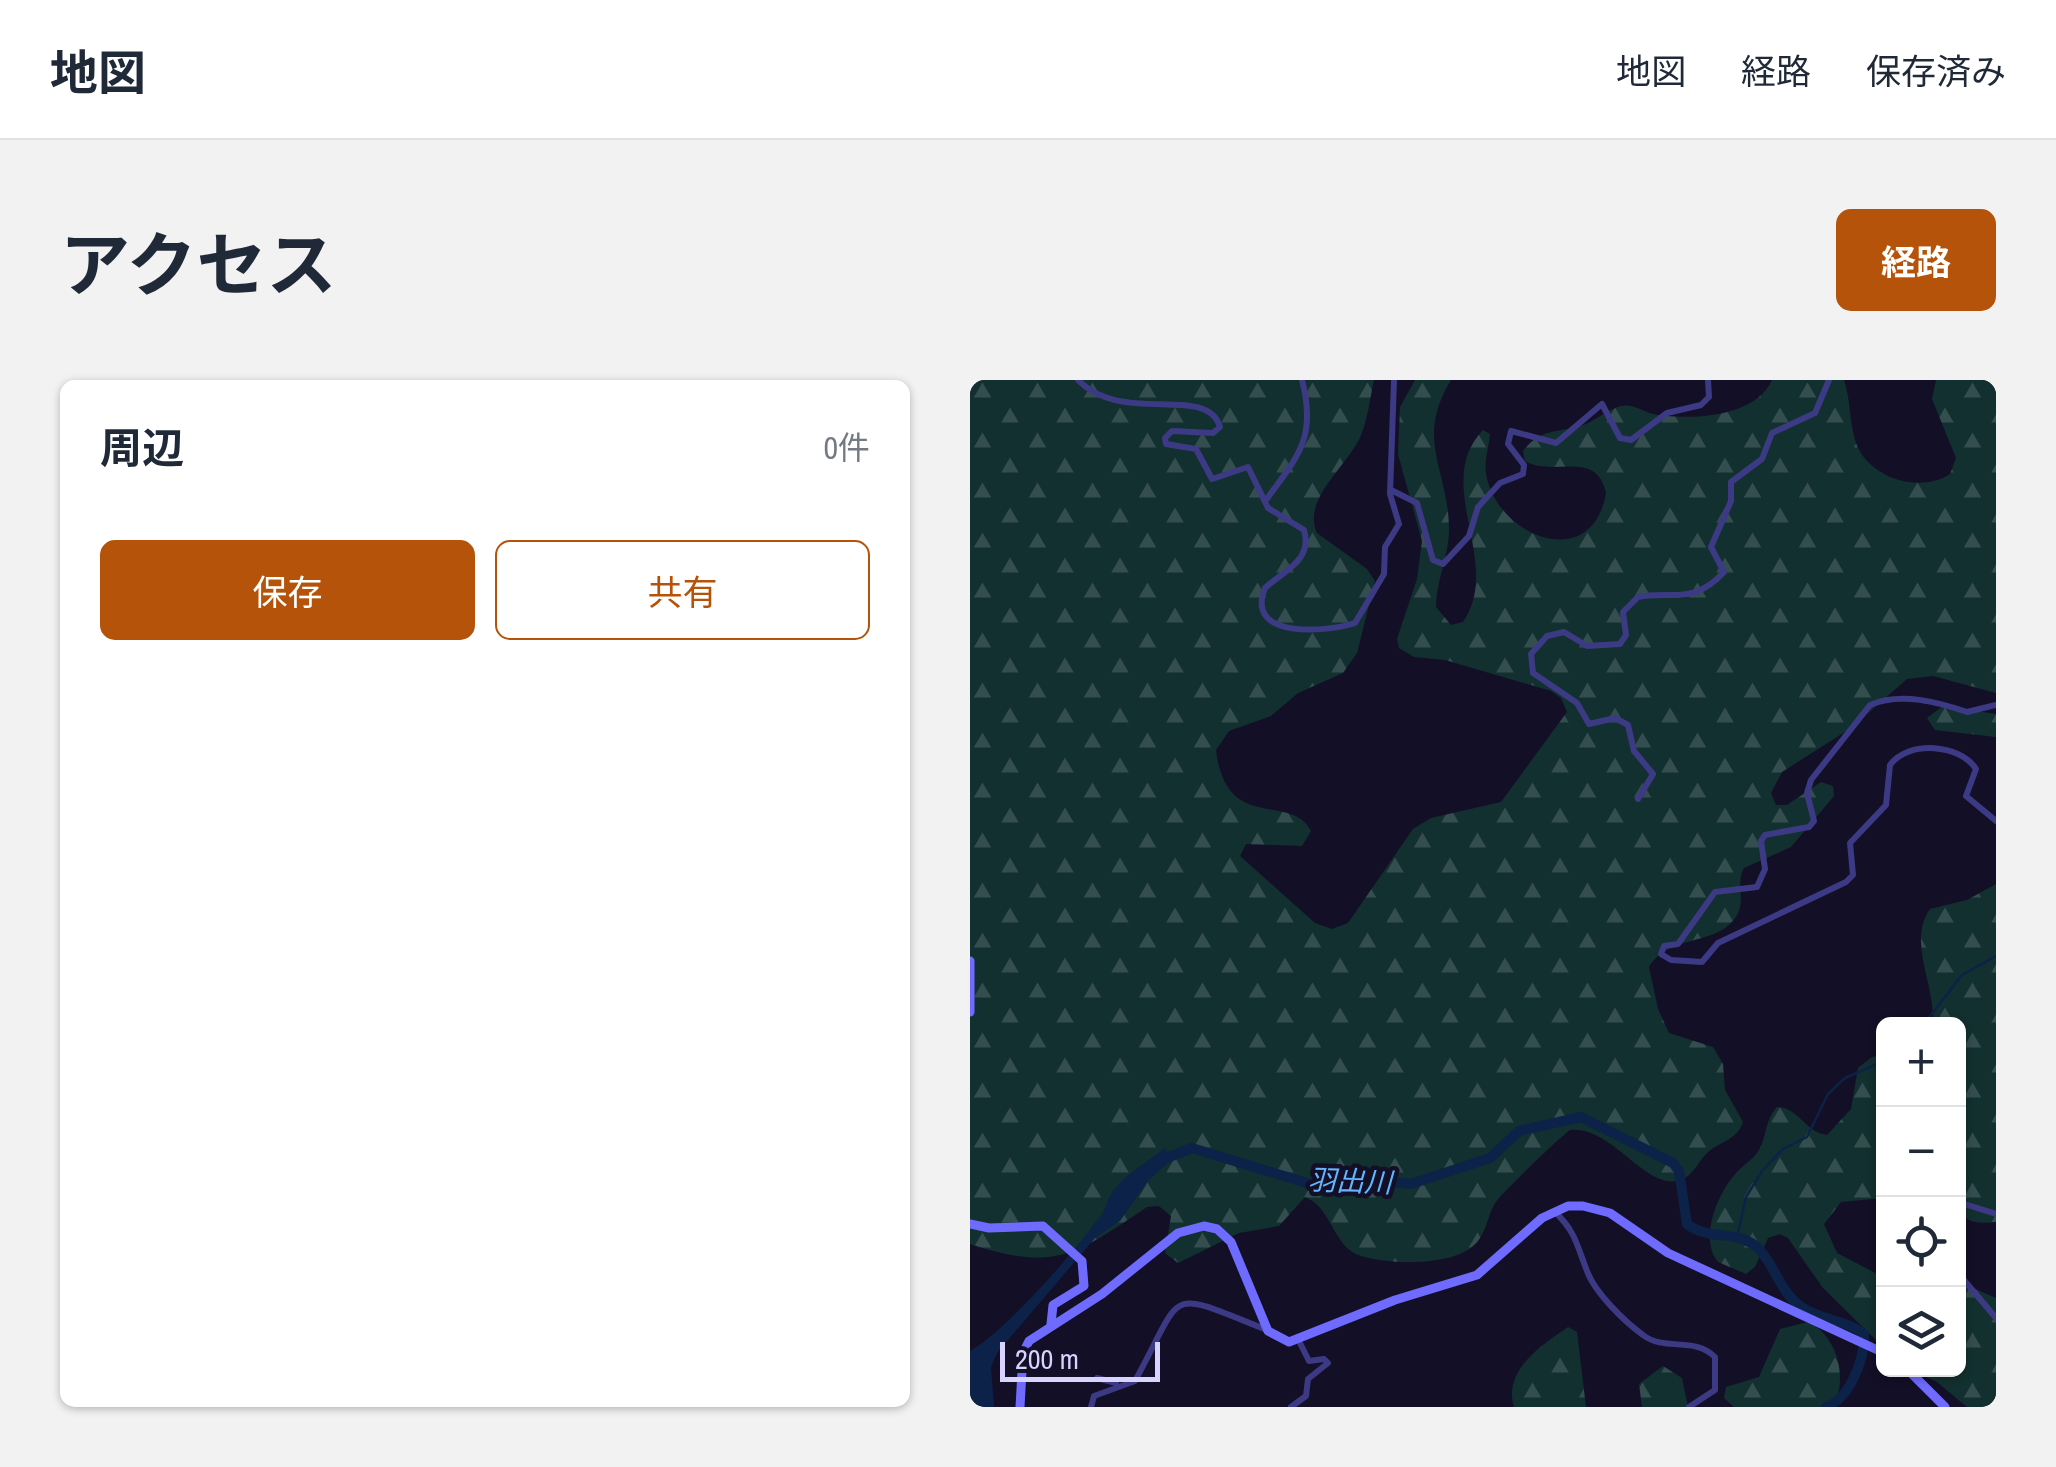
<!DOCTYPE html>
<html lang="ja">
<meta charset="utf-8">
<style>
body{margin:0;font-family:"Archivo Narrow","Noto Sans JP",sans-serif;background:#f2f2f3;color:#1f2937}
.controls{position:absolute;right:30px;bottom:30px;display:grid;overflow:hidden;border-radius:15px;box-shadow:0 2px 8px #0004}
.controls button{width:90px;height:90px;display:grid;place-items:center;padding:0;border:0;border-bottom:2px solid #e0e1e3;background:#fff;color:#1f2937;font:50px sans-serif}
.scale{position:absolute;left:30px;bottom:25px;width:160px;box-sizing:border-box;padding-left:10px;border:5px solid #d9d4ff;border-top:0;font-size:28px;line-height:35px;white-space:nowrap;color:#d9d4ff;-webkit-text-stroke:8px #130f26;paint-order:stroke}
.list{margin:0;padding:0;list-style:none}
h2{display:flex;justify-content:space-between;align-items:center;height:130px;margin:0;padding:0 40px;font-size:42px}
h2 small{font-size:32px;font-weight:400;color:#747a83}
.actions{display:flex;gap:20px;padding:30px 40px}
.actions a{flex:1;padding:22px 0;border:2px solid #b45309;border-radius:15px;text-align:center;font-size:35px;color:#b45309}
.actions .main{background:#b45309;color:#fff}
.icon{flex:none;width:55px;height:55px;fill:none;stroke:currentColor;stroke-width:2;stroke-linecap:round;stroke-linejoin:round}
.map{position:relative;flex:none;width:1026px;height:1027px;overflow:hidden;border-radius:15px}
header{display:flex;align-items:center;gap:60px;box-sizing:border-box;height:140px;padding:0 50px;background:#fff;border-bottom:2px solid #e0e1e3}
header strong{font-size:48px}
nav{display:flex;gap:55px;margin-inline-start:auto;font-size:35px}
.intro{display:flex;align-items:center;justify-content:space-between;box-sizing:border-box;height:240px;padding:0 60px}
h1{margin:0;font-size:70px}
.button{padding:25px 45px;border-radius:15px;background:#b45309;color:#fff;font-size:35px;font-weight:700}
main{display:flex;gap:60px;padding:0 60px}
aside{flex:1;background:#fff;border-radius:15px;box-shadow:0 2px 8px #0004}
.map>svg:first-child{display:block}
</style>
<header>
<strong>地図</strong>
<nav><a>地図</a><a>経路</a><a>保存済み</a></nav>
</header>
<div class="intro"><h1>アクセス</h1><a class="button">経路</a></div>
<main>
<aside>
<h2>周辺<small>0件</small></h2>
<ul class="list">
</ul>
<div class="actions"><a class="main">保存</a><a>共有</a></div>
</aside>
<div class="map">
<svg width="1026" height="1027" viewBox="0 0 1026 1027">
<defs>
<pattern id="forest-firs" width="22" height="20" patternUnits="userSpaceOnUse" patternTransform="scale(2.5)"><rect width="22" height="20" fill="#12302f"/><path d="M5 1l3.5 6h-7zM16 11l3.5 6h-7z" fill="#344d4e"/></pattern>
</defs>
<rect width="100%" height="100%" fill="#130f26"/>
<g fill="url(#forest-firs)">
<path d="M0,0H404C400,18 398,38 391,55C379,85 331,119 347,153L397,189L405,201L387,273L373,293L328,313L301,336L259,351L246,370C256,455 321,411 341,451L332,466L276,464L270,476L345,543L362,549L378,543L443,449L461,438L531,422L597,332L591,318L581,311L475,280L444,277L429,268L427,259L447,199L452,161L428,74L430,27L445,0H481C444,60 479,90 479,150C479,176 466,201 466,227L481,245L493,242C534,183 461,104 513,50L520,54C519,67 514,80 516,93C525,156 622,195 636,113C626,68 584,98 555,81L553,71C572,46 591,54 616,44C627,39 639,29 651,26C664,23 676,34 688,35C723,40 786,37 802,0H874C881,20 879,43 886,63C898,98 950,114 980,94L986,78L962,19L966,0H1026V313L963,296L937,299L881,348L812,392L801,413L806,425H817L851,402L863,406L864,416L821,467L774,488C765,503 776,520 767,535C749,567 699,553 679,587L688,629L699,653L743,667L753,684L755,710L773,742C767,760 751,761 738,772C729,780 724,795 711,800C676,812 642,745 600,750C583,763 543,803 528,819C518,831 518,848 508,861C488,887 421,885 391,876C362,867 363,828 335,817L309,846L269,853L208,883L195,873L201,836L189,826L177,827C105,875 86,892 0,864Z"/>
<polygon points="973,326 1026,334 1026,357 965,350 957,338"/>
<path d="M1026,504V842C1012,843 995,845 989,829L988,644H962C968,609 936,563 960,529L997,520Z"/>
<path d="M913,675V818L871,822L854,844L867,873L913,897V967L853,908L818,858L810,854L798,858L785,887L776,894L748,882C729,859 747,814 766,793C773,785 783,780 789,770C797,756 795,740 807,727C828,727 836,753 857,755L881,729L888,688L902,677Z"/>
<polygon points="989,902 1026,918 1026,1027 997,1027 967,1002 941,990 988,989"/>
<path d="M838,942C868,955 879,1002 862,1027H764L754,1018L756,1007L789,997L810,949Z"/>
<path d="M598,947L607,952L616,1027H544C533,991 570,966 598,947Z"/>
<polygon points="693,986 712,998 718,1027 672,1027 669,1004"/>
</g>
<path fill="#0c2248" d="M195,768L200,781L177,802L150,841L125,858L27,973L21,987L24,1027H0V971C34,953 108,868 131,835C136,829 137,820 141,814C153,795 178,782 195,768Z"/>
<g fill="none" stroke-linecap="round" stroke-linejoin="round">
<g stroke="#0c2248" stroke-width="2.5">
<polyline points="954,644 992,595 1026,576"/>
<polyline points="767,858 776,817 792,791 813,769 837,757 858,714 875,698 914,681"/>
</g>
<path stroke="#0c2248" stroke-width="10" d="M189,781L222,768L340,804L372,798L441,804L520,778L549,751L611,737L703,783L709,791L717,844C737,860 764,851 783,864C804,880 808,910 830,926C849,940 877,940 894,954C895,978 880,1019 856,1027"/>
<g stroke="#3d3a85" stroke-width="6">
<path d="M108,0C152,46 237,3 250,47L243,53L202,51L195,58L196,64L226,69L242,99L278,87L298,128L334,150C343,181 313,191 295,208C274,260 358,252 385,243L414,194L415,167L429,144L420,114L424,0"/>
<polyline points="421,110 447,123 463,180 473,184 499,156 508,127 530,103 553,94 554,85 538,64 541,51 586,63 632,24 650,58 661,60 697,33 731,25 739,17 738,0"/>
<path d="M296,120C328,76 347,58 332,0"/>
<path d="M1026,325L997,332C968,322 931,312 900,325L841,400L837,413L844,441L839,447L795,455L791,461L795,489L787,507L745,512L708,564L694,566L691,574L701,580L732,582L748,563L876,502L883,495L880,463L916,425L920,385C938,360 990,364 1006,389L996,416L1026,441"/>
<path d="M668,419L683,394L664,371L658,345L645,338L619,344L607,323L563,293L561,274L577,256L594,252L617,266L650,264L656,255L653,232L668,217C701,210 723,226 754,192L741,167L761,121V102L792,79L802,53L845,33L859,0"/>
<polyline points="988,822 1026,834"/>
<path d="M585,832C606,852 607,866 617,891C625,913 655,942 673,955C695,972 724,956 745,977V1010L719,1027"/>
<polyline points="988,893 1026,938"/>
<polyline points="127,998 146,1003"/>
<path d="M121,1027L124,1016L165,1001C216,908 193,909 297,950"/>
<polyline points="321,1027 336,1016 338,999 358,983 354,979 339,981 329,961"/>
</g>
<g stroke="#6f6bff" stroke-width="9">
<polyline points="0,581 0,632"/>
<polyline points="0,844 19,848 73,846 112,881 114,906 83,925 81,944"/>
<polyline points="937,989 975,1027"/>
<polyline points="50,1027 53,973 59,961 132,914 208,853 234,846 247,849 261,862 298,951 319,962 425,920 507,895 572,838 598,826 613,826 640,833 698,873 914,973"/>
</g>
</g>
<g text-anchor="middle" dominant-baseline="central" stroke-width="9" stroke-linejoin="round" paint-order="stroke">
<g font-size="28" font-style="italic" fill="#62b6ff" stroke="#130f26">
<text transform="translate(380 801) rotate(2)">羽出川</text>
</g>
</g>
</svg>
<div class="controls">
<button>+</button>
<button>−</button>
<button><svg class="icon" aria-label="locate" viewBox="0 0 24 24"><circle cx="12" cy="12" r="6"/><path d="M12 2v4M12 18v4M2 12h4M18 12h4"/></svg></button>
<button><svg class="icon" aria-label="layers" viewBox="0 0 24 24"><path d="M12 4l9 5-9 5-9-5zM3 14l9 5 9-5"/></svg></button>
</div>
<div class="scale">200 m</div>
</div>
</main>
